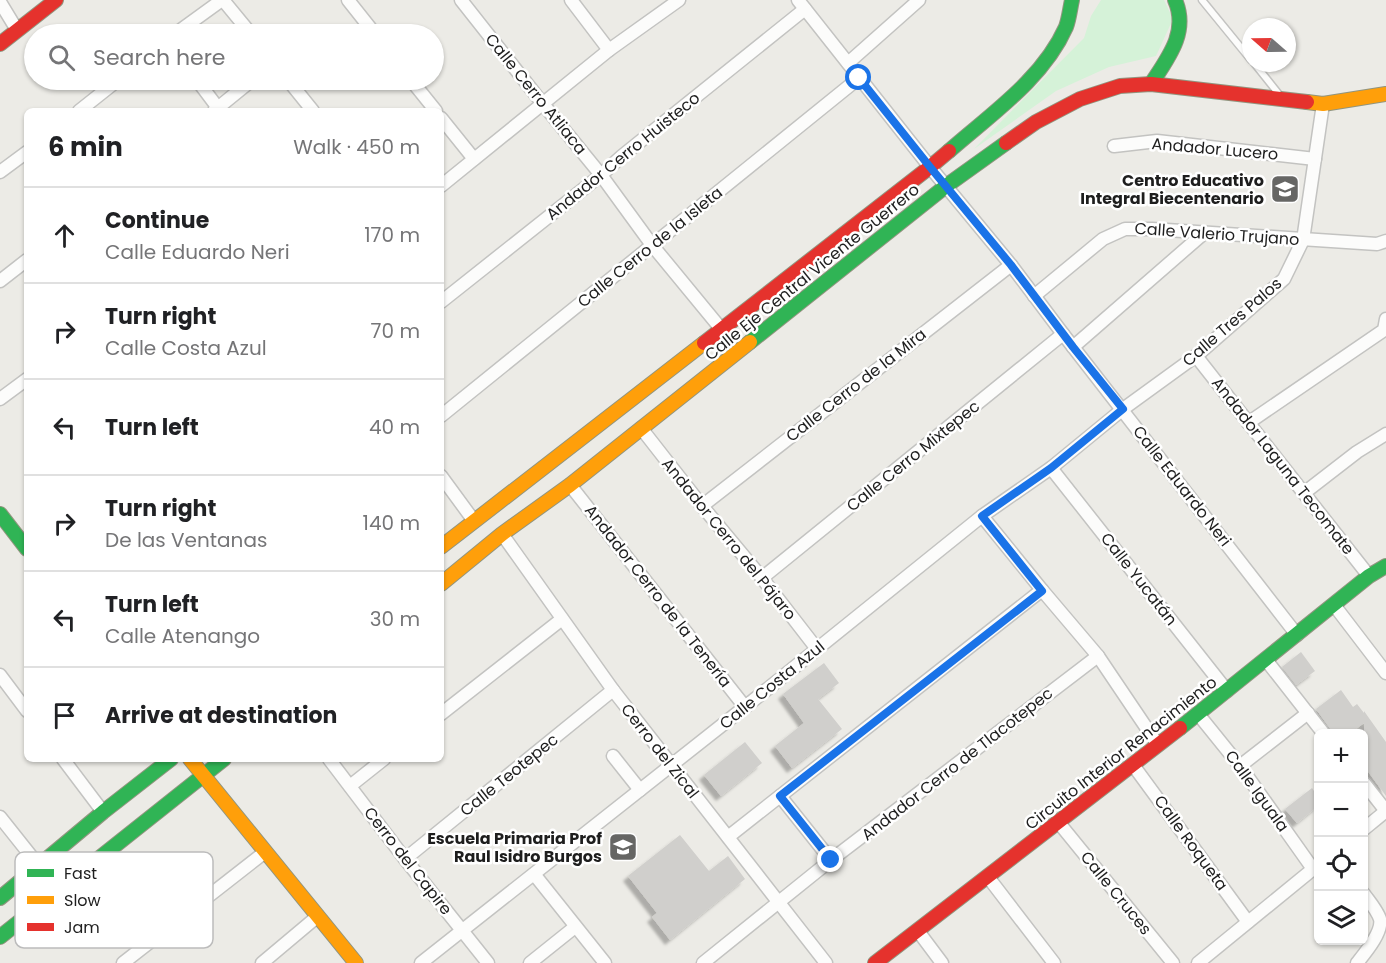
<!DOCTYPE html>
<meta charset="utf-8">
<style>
body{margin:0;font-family:Poppins,sans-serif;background:#f6f6f6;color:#202124}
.controls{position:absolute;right:18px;bottom:18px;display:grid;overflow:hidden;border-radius:9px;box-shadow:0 2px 4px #0004}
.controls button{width:54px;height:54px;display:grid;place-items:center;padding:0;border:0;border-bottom:2px solid #e0e0e0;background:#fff;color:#202124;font:30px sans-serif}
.compass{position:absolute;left:1242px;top:18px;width:54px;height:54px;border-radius:50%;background:#fff;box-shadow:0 2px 4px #0004;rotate:290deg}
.stop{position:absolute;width:18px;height:18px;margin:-14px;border:4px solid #1a73e8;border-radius:50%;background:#fff}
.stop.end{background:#1a73e8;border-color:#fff;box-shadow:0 2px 6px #0008}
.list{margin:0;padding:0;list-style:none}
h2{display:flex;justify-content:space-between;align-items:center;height:78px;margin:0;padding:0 24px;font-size:26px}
h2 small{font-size:20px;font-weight:400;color:#757577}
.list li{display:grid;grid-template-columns:39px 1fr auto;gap:18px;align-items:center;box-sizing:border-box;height:96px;padding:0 24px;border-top:2px solid #e0e0e0}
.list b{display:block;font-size:22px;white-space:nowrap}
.list p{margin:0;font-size:20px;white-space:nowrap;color:#757577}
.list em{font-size:20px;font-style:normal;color:#757577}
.icon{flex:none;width:33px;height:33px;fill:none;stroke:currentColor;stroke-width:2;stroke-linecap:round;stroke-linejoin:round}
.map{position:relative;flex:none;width:1386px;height:963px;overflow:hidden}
.search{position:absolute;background:#fff;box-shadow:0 2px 4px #0004;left:24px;top:24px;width:420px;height:66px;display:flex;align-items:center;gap:15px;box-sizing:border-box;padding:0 21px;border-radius:33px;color:#757577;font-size:22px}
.panel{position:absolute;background:#fff;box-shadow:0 2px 4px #0004;left:24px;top:108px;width:420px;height:654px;border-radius:9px}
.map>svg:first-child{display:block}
</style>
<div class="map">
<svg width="1386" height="963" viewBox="0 0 1386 963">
<defs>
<filter id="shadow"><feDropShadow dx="-5" dy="5" stdDeviation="1.5" flood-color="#0004"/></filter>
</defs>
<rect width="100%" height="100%" fill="#ecebe6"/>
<polygon fill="#d5f2d8" points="1101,0 1164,0 1173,19 1156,56 1109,67 1056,91 974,149 1084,38 1091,16"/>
<g fill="#d0cfcc" filter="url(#shadow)">
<polygon points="1301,652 1315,671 1296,685 1282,667"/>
<polygon points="824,663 839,683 818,699 842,729 792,768 775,746 804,723 783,694"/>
<polygon points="1341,690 1353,707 1357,704 1364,713 1364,711 1386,742 1386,796 1364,766 1364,723 1349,734 1334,734 1316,709"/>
<polygon points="745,742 762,763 721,796 704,775"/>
<polygon points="1312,788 1318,797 1318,806 1297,823 1285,809"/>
<polygon points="680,835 709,871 728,856 745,879 670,940 652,917 657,913 628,876"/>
</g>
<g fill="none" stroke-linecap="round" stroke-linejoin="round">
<g stroke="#c3c3c1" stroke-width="9">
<g id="lane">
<polyline points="1202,0 1251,60"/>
<polyline points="1254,63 1278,93"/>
</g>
</g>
<g stroke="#c3c3c1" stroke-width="15">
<g id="street">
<polyline points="223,0 251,34"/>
<polyline points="348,0 375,34"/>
<polyline points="461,0 543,104 601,175 652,245 722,330"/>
<polyline points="571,0 609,50"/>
<polyline points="798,0 930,167 1011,265 1063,334 1297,635"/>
<polyline points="0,2 17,30"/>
<polyline points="175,34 222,0"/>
<polyline points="848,63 919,0"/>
<polyline points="197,80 218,108"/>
<polyline points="288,80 313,111"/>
<polyline points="411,80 436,111"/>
<polyline points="79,111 118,80"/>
<polyline points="214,111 252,80"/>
<polyline points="441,118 474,159"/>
<polyline points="1114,146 1157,141 1315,159"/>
<polyline points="0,172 27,152"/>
<polyline points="441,186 609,50 679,0"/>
<polyline points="0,281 27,260"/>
<polyline points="1034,296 1103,239 1125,229 1152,229 1377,244 1386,241"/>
<polyline points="441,302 601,175 622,156 805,9"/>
<polyline points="1073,347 1204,233"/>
<polyline points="1196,356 1369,576"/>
<polyline points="0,399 27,379"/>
<polyline points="441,416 859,78"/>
<polyline points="1248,423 1384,330 1386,319"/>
<polyline points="641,428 702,506 762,578 817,649"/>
<polyline points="1051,468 1227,691"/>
<polyline points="441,476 474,521"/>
<polyline points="570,485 745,707"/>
<polyline points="1304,493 1357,452 1386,434"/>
<polyline points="702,506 1011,265"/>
<polyline points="982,516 1042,590 1098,656 1158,745"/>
<polyline points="502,534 613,690 826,963"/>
<polyline points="762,578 1063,334"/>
<polyline points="1334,605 1386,673"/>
<polyline points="1266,660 1324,734"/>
<polyline points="0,675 27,711"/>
<polyline points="441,714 562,619"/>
<polyline points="1198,714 1240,766 1313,869"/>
<polyline points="613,756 640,790"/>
<polyline points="63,759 103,812"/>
<polyline points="329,759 405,859 488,963"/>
<polyline points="1133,765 1248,922"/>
<polyline points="1240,766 1308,713"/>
<polyline points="1364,783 1386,811"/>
<polyline points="350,786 384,759"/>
<polyline points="780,796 831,860"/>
<polyline points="0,817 39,866"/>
<polyline points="1059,823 1173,963"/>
<polyline points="1364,829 1386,811"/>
<polyline points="728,837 1042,590"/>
<polyline points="405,859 613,690"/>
<polyline points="534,874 605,963"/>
<polyline points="988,877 1054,963"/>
<polyline points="918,931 942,963"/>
<polyline points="123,963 265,852"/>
<polyline points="262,963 318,916"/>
<polyline points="421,963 745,707 982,516 1051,468 1123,409 1196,356 1284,279 1303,240 1323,104"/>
<polyline points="530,963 575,927"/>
<polyline points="703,963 831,860 1098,656"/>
<polyline points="1198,963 1318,865"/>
<path d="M1357,963C1365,953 1383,932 1380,919C1377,910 1369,901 1364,894"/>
</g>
</g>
<g stroke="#91957f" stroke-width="16">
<g id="fast">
<path d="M1151,84C1168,58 1189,32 1175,0"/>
<path d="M949,151C991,114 1043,79 1066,27C1069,19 1070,9 1072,0"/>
<polyline points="750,342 946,186 1006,143"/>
<polyline points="0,514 27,549"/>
<polyline points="1180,728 1369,576 1386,566"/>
<polyline points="0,898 103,812 171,759"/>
<polyline points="0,937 224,759"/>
</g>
</g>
<g stroke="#91957f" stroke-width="16">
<g id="slow">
<polyline points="1307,102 1323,104 1386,94"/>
<polyline points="441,547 704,343"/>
<polyline points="441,584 502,534 570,485 750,342"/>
<polyline points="190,759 356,963"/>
</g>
</g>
<g stroke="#91957f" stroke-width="16">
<g id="jam">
<polyline points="0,44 56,0"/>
<polyline points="1006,143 1036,122 1080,99 1120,86 1151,84 1307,102"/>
<polyline points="704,343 930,167 949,151"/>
<polyline points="875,963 1180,728"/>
</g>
</g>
<use href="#lane" stroke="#fcfcfb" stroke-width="6"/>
<use href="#street" stroke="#fcfcfb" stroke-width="12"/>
<use href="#fast" stroke="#30b455" stroke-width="14"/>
<use href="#slow" stroke="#ff9f0a" stroke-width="14"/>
<use href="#jam" stroke="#e5322d" stroke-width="14"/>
</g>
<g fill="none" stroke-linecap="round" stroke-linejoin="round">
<polyline stroke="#1a73e8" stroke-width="8" points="831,860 780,796 1042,591 982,516 1051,468 1123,409 1073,347 1011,265 930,167 859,78"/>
</g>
<defs>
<g id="school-square" transform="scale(1.5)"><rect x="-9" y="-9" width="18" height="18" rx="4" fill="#666664" stroke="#fff"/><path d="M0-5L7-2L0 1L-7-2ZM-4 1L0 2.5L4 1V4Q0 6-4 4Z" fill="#fff"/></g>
</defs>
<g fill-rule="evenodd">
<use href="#school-square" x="1285" y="189"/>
<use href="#school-square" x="623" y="847"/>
</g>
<g text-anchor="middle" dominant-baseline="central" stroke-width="5" stroke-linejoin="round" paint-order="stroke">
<g font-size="16" fill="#1e1e1e" stroke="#fff">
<text transform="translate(536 94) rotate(51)">Calle Cerro Atliaca</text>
<text transform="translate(1215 149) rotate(5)">Andador Lucero</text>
<text transform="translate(623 156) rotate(-39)">Andador Cerro Huisteco</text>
<text transform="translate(1217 234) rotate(4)">Calle Valerio Trujano</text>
<text transform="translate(650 247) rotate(-39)">Calle Cerro de la Isleta</text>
<text transform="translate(812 272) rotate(-39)">Calle Eje Central Vicente Guerrero</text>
<text transform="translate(1232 322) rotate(-41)">Calle Tres Palos</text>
<text transform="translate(856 385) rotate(-38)">Calle Cerro de la Mira</text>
<text transform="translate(913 456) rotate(-39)">Calle Cerro Mixtepec</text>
<text transform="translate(1283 466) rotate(52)">Andador Laguna Tecomate</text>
<text transform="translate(1182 486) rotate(52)">Calle Eduardo Neri</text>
<text transform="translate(729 539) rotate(51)">Andador Cerro del Pájaro</text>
<text transform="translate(1139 579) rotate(52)">Calle Yucatán</text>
<text transform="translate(658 596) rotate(52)">Andador Cerro de la Tenería</text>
<text transform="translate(772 685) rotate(-39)">Calle Costa Azul</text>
<text transform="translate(660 751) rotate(52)">Cerro del Zical</text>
<text transform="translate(1121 753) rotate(-38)">Circuito Interior Renacimiento</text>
<text transform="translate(957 764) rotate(-38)">Andador Cerro de Tlacotepec</text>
<text transform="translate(509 775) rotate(-39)">Calle Teotepec</text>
<text transform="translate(1257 791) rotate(54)">Calle Iguala</text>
<text transform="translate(1191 843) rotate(54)">Calle Roqueta</text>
<text transform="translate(408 861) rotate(52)">Cerro del Capire</text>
<text transform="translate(1116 893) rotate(51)">Calle Cruces</text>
</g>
<g font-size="16" font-weight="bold" fill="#1e1e1e" stroke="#fff" text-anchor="end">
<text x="1264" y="180">Centro Educativo<tspan x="1264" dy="18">Integral Biecentenario</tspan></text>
<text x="602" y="838">Escuela Primaria Prof<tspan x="602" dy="18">Raul Isidro Burgos</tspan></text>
</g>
</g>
<rect x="15" y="852" width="198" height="96" rx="9" fill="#fff" stroke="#bcbcbc" stroke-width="1.5"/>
<rect x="27" y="869" width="27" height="8" fill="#30b455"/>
<rect x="27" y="896" width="27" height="8" fill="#ff9f0a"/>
<rect x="27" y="923" width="27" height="8" fill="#e5322d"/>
<g font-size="16" fill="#1e1e1e">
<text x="64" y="879">Fast</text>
<text x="64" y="906">Slow</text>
<text x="64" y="933">Jam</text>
</g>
</svg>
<div class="controls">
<button>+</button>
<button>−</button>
<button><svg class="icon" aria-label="locate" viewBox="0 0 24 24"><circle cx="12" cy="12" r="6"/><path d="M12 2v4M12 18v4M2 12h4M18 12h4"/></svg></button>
<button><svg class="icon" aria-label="layers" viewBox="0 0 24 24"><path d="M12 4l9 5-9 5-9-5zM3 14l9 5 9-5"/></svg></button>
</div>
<svg class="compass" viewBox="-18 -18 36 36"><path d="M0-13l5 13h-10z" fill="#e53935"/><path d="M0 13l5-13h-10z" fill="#757577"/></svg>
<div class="stop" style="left:859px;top:78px"></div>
<div class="stop end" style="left:831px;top:860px"></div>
<div class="search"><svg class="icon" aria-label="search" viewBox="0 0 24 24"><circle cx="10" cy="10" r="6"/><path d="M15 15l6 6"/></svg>Search here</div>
<section class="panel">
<h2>6 min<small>Walk · 450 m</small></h2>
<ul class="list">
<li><svg class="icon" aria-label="ahead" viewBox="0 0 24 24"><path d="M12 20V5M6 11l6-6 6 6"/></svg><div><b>Continue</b><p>Calle Eduardo Neri</p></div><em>170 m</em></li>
<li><svg class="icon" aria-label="right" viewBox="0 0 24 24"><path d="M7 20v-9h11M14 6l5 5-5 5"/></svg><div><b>Turn right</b><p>Calle Costa Azul</p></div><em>70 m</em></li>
<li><svg class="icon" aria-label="left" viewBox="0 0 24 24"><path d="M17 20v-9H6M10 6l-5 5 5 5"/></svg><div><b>Turn left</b></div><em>40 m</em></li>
<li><svg class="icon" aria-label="right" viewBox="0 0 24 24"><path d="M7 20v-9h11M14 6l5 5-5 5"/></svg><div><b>Turn right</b><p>De las Ventanas</p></div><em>140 m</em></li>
<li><svg class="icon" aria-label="left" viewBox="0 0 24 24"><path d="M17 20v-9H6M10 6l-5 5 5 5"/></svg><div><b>Turn left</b><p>Calle Atenango</p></div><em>30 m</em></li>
<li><svg class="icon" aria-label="arrive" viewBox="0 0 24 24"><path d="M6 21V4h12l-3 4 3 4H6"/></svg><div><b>Arrive at destination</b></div></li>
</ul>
</section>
</div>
